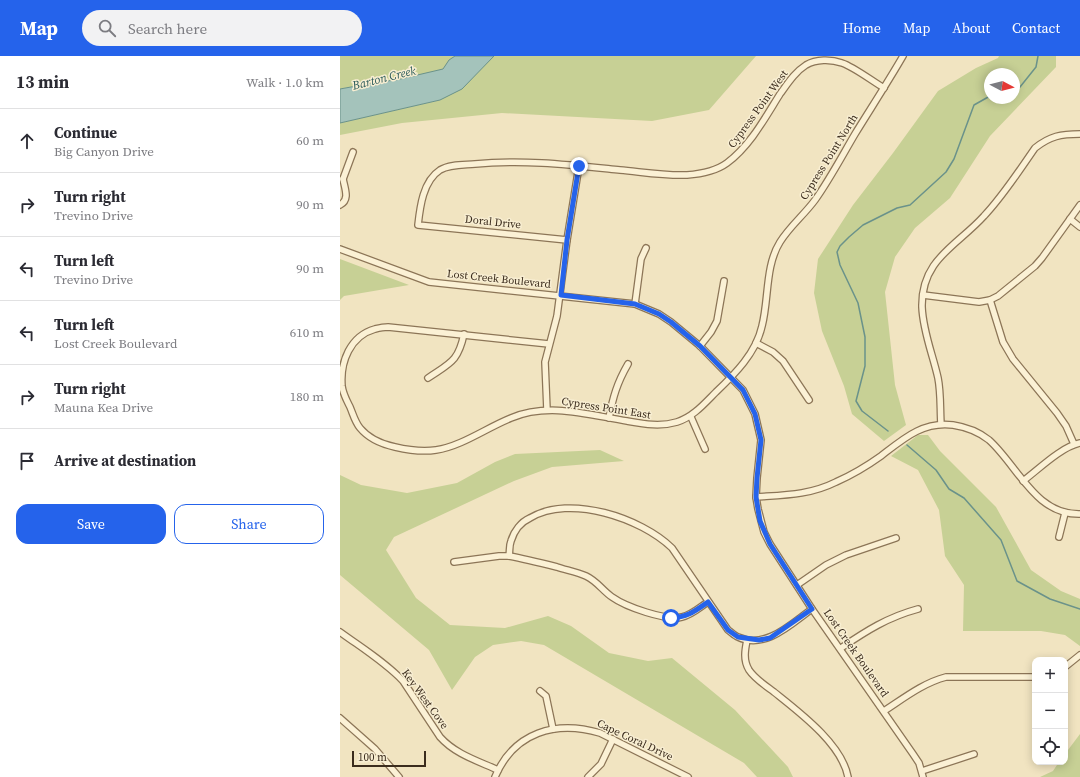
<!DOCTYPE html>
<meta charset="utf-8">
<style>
body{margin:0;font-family:"Source Serif 4",serif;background:#f2f2f3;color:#2b2b33}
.controls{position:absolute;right:12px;bottom:12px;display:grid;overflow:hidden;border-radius:8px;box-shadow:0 2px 10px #0003}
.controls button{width:36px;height:36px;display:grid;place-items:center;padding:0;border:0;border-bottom:1px solid #e1e1e2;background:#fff;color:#2b2b33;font:20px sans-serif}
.compass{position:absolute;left:644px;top:12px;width:36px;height:36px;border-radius:50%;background:#fff;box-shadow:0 2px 10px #0003;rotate:97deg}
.scale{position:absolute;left:12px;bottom:10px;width:74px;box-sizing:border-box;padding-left:4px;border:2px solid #3b2c1d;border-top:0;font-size:11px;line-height:14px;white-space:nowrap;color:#3b2c1d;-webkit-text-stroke:3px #f8eed2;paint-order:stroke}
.stop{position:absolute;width:12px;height:12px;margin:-9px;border:3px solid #2563eb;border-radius:50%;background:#fff}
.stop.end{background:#2563eb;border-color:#fff;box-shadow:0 1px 4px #0008}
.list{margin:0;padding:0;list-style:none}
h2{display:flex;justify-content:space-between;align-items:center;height:52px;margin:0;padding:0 16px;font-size:17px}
h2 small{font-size:13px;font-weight:400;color:#7c7c81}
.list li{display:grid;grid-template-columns:26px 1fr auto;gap:12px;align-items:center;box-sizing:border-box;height:64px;padding:0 16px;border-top:1px solid #e1e1e2}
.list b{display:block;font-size:15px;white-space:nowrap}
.list p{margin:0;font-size:13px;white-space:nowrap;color:#7c7c81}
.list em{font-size:13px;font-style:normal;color:#7c7c81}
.actions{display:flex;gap:8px;padding:12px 16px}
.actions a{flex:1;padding:9px 0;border:1px solid #2563eb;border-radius:12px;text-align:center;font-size:14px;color:#2563eb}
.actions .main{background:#2563eb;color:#fff}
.icon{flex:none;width:22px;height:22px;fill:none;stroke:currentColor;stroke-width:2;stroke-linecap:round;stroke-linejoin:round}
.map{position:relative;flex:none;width:740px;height:721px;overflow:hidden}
header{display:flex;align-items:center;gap:24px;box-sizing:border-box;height:56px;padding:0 20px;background:#2563eb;color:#fff}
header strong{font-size:19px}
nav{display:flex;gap:22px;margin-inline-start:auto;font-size:14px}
.search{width:280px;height:36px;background:#f2f2f3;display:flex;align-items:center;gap:10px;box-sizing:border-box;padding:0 14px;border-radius:22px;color:#7c7c81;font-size:15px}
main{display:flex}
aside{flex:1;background:#fff}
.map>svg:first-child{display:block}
</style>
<header>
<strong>Map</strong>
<div class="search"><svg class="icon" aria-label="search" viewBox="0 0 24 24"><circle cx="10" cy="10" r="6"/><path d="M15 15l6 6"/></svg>Search here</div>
<nav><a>Home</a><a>Map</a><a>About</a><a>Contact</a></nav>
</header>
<main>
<aside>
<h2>13 min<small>Walk · 1.0 km</small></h2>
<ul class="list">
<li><svg class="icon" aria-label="ahead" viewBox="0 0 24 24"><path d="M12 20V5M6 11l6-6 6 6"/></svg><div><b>Continue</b><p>Big Canyon Drive</p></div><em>60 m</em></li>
<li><svg class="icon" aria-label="right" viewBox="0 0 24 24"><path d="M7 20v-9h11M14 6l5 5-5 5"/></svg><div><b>Turn right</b><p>Trevino Drive</p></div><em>90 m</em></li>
<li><svg class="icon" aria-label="left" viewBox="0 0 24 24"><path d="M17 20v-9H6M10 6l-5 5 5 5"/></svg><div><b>Turn left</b><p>Trevino Drive</p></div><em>90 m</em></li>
<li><svg class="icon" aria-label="left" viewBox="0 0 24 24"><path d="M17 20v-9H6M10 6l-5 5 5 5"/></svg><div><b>Turn left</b><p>Lost Creek Boulevard</p></div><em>610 m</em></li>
<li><svg class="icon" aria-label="right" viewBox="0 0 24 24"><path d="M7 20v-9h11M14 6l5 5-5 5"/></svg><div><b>Turn right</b><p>Mauna Kea Drive</p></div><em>180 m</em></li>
<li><svg class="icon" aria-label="arrive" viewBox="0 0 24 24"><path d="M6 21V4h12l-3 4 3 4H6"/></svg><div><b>Arrive at destination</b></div></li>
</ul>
<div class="actions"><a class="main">Save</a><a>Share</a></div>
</aside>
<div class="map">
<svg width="740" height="721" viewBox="0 0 740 721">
<rect width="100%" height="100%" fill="#f1e4c1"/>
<g fill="#c7d095" fill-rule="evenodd">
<polygon points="0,0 416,0 369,54 312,65 162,57 62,67 0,79 0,67 100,44 38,26 0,33"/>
<path d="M659,0H716V11L650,80L610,142L575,172L555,201L545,236L555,329L566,369L544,385L512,358L504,330L482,275L474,237L478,203L513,149L553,97L598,35L636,12L658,2ZM650,18H674V42H650Z"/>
<polygon points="0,203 69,229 4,240 0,244"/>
<polygon points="578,379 588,379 600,395 656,451 691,514 721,535 740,543 740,590 725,579 701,575 623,575 624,529 605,500 599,454 578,414 551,400"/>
<polygon points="260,394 284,405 212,411 174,425 54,481 46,494 76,542 110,569 165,572 208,560 231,570 269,597 308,605 332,602 395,654 448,711 453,721 417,721 404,707 204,589 181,585 153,589 135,601 112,634 89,594 0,519 0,419 21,429 67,437 117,427 155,406 175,398"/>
<polygon points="740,678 740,721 700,721 713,715 719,706 725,706 725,698"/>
</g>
<polygon fill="#a4c3bb" stroke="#6a928a" points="115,0 154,0 122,33 100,44 0,67 0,33 38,26 56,24 103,13 109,4"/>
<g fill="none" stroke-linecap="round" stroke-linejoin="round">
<g stroke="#6a928a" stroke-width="1.5">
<polyline points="674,33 680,31 696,11 698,0"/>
<polyline points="548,375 522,355 516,345 525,310 525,281 518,247 500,209 497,196 500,190 509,181 523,169 557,152 570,149 606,116 614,103 634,49 650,40"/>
<polyline points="567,389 596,414 609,433 624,442 661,484 677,525 710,543 740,553"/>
</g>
<g stroke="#8c7557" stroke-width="8">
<g id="minor">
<polyline points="3,123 13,96"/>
<path d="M0,149C10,144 5,133 3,123"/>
<polyline points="730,163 740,171"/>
<path d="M227,184L78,169C80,151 83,125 100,114C110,108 124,109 135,108C184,103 232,109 280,114C302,116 325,120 347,119C360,118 376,115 387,107C410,90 425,62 440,38C448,27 455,16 466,9C476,3 491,3 502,7C514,11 532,25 544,32"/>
<polyline points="0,193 89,226 295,248 319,258 331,266 360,290 403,334 415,358 421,384 417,422 416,441 418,453 424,476 430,488 472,553 573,698 579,707 583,721"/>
<polyline points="583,239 639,246 650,244 658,240 695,210 702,202 740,149"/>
<polyline points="650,244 663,286 673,303 717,357 726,370 734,388"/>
<polyline points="295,248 301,203 306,192"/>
<polyline points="416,287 433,296 443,305 469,344"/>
<path d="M209,288L48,271C44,271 39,272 35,273C10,280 0,306 2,330C3,338 7,345 10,351C13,358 15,366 20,372C29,383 41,388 55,391C68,394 83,396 96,394C122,390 146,372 171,362C209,346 249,359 287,365C304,368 320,371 337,366C353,361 364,348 376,336C395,318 416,297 422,270C429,243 425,210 440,186C450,170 464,159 475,144C490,123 502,100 515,78C531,52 548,26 563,0"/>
<polyline points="360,290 371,276 377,265 384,225"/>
<path d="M88,322C110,307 118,306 124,278"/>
<polyline points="207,354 205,306 217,260 227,184 239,110"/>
<polyline points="351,361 365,393"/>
<path d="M269,362C273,341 277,327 288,308"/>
<path d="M601,368C600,353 601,337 598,322C593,299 583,276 582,251C581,203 617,190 644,160C663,140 679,115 695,92C710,80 721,78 740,78"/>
<path d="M683,425C699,413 721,391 740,387"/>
<path d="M416,441C445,439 470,439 496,426C512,419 527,410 541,400C563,383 583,365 613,369C626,371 639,376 649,384C678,410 695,459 740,458"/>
<polyline points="719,481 725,457"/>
<path d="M169,500C170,495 169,490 171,485C174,475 181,466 190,462C230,438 301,462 332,492L388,574C391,576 395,580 398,581C426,594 452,567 472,553"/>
<path d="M114,506L159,500H169C185,503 201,507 217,511C226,514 237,516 246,520C257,525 263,535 272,541C286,551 326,565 342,561C352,559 360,551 368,546"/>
<polyline points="457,529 486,509 506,499 556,482"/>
<path d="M0,576C22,592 45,606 63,625L100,681C115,698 138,705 158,714"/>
<path d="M407,584C405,594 403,604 409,614C415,623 426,630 434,636C459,656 502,688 508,721"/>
<path d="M501,592C526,575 548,561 578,553"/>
<polyline points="725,611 740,599"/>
<polyline points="200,635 206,640 213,673"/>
<path d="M544,655C564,642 583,627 606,621H695"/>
<polyline points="0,662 35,693 59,721"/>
<polyline points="582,715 634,698"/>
<path d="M155,721C174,676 216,664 260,677L348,721"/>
<polyline points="248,721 261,708 273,683"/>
</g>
</g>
<use href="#minor" stroke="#fbf1d5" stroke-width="5.5"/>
</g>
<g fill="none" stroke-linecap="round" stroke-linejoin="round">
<path stroke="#2563eb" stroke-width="5" d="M239,110L227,184L221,239L295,248L319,258L331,266L360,290L403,334L415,358L421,384L417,422L416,441L420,465L430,488L472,553L430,582L419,584L398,581L388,574L368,546C355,555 348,561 331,562"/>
</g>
<g text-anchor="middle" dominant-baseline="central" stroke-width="3" stroke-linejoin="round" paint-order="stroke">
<g font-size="11" fill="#3b2c1d" stroke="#f8eed2">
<text transform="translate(418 53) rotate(-54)">Cypress Point West</text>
<text transform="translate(489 101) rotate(-58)">Cypress Point North</text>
<text transform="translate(153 166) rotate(6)">Doral Drive</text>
<text transform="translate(159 223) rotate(6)">Lost Creek Boulevard</text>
<text transform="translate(266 352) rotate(9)">Cypress Point East</text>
<text transform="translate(516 597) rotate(55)">Lost Creek Boulevard</text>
<text transform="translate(85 643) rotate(54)">Key West Cove</text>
<text transform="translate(295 684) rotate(25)">Cape Coral Drive</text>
</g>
<g font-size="12" font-style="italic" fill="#2b5b5a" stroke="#f8eed2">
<text transform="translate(44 22) rotate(-14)">Barton Creek</text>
</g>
</g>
</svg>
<div class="controls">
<button>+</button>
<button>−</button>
<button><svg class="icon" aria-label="locate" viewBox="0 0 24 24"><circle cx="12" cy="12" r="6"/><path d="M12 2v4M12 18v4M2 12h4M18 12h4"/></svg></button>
</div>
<svg class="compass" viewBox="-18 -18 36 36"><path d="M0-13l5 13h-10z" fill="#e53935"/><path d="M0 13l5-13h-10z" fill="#7c7c81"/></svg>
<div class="scale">100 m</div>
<div class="stop" style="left:331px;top:562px"></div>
<div class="stop end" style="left:239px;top:110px"></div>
</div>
</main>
